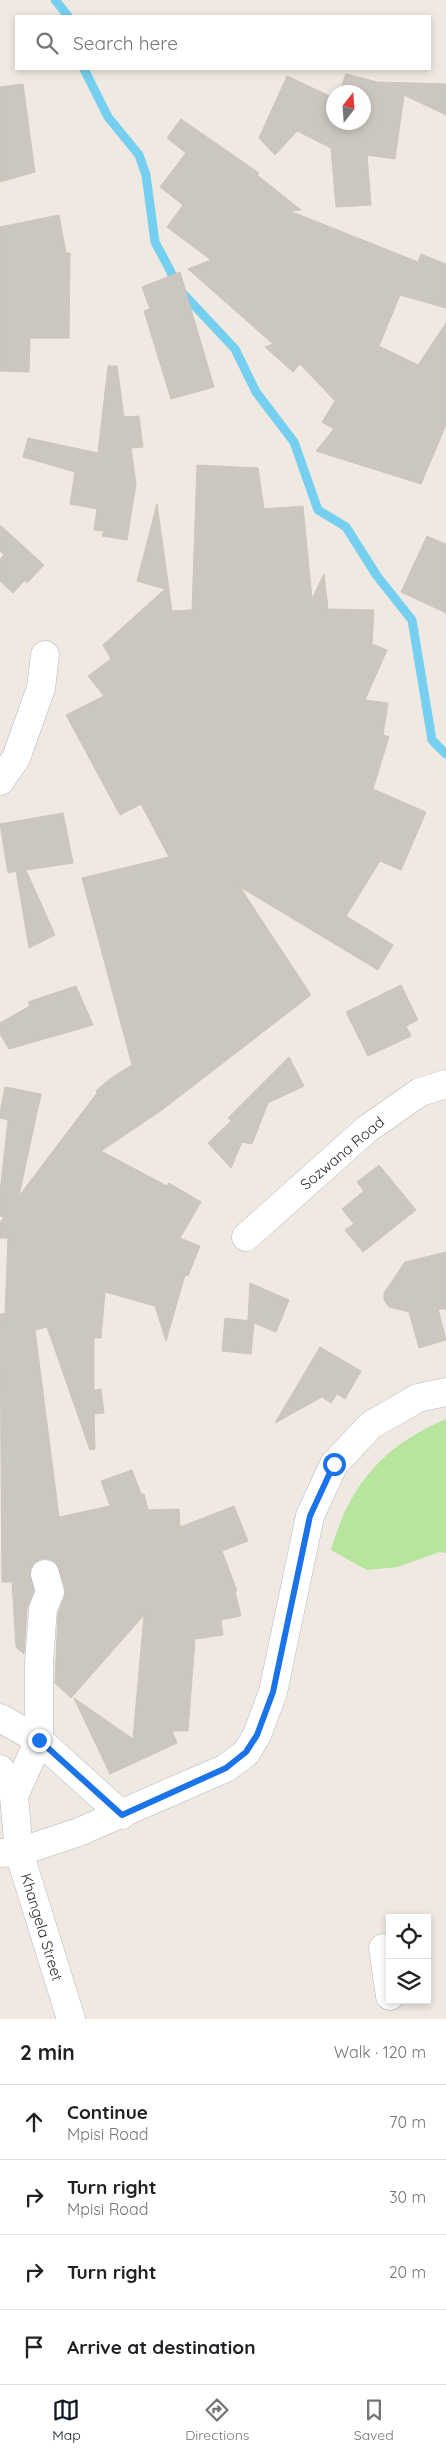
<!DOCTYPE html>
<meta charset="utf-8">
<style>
body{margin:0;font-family:Quicksand,sans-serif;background:#f2f2f2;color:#202124}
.controls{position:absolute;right:15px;bottom:15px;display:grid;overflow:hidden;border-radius:0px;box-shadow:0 2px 8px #0003}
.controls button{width:45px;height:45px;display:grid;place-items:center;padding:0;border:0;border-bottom:1px solid #e0e0e0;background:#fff;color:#202124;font:25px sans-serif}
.compass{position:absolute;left:326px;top:85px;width:45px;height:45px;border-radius:50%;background:#fff;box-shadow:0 2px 8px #0003;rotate:17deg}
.stop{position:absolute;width:15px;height:15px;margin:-11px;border:4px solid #1a73e8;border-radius:50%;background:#fff}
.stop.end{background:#1a73e8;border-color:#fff;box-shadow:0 1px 5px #0008}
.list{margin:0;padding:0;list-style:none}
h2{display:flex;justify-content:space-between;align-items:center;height:65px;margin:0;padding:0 20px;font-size:21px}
h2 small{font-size:16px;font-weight:400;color:#757577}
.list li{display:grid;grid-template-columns:32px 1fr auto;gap:15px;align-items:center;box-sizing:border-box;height:75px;padding:0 20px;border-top:1px solid #e0e0e0}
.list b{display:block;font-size:19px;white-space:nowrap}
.list p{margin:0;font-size:16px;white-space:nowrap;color:#757577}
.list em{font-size:16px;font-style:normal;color:#757577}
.icon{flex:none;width:28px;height:28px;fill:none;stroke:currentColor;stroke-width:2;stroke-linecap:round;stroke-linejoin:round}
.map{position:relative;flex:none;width:446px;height:2019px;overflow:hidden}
.search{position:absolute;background:#fff;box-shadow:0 2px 8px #0003;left:15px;right:15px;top:15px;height:55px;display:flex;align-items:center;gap:12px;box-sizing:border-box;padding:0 18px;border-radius:0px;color:#757577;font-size:19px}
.sheet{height:365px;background:#fff}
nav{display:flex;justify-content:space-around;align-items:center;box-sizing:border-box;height:70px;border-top:1px solid #e0e0e0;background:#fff;font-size:14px;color:#757577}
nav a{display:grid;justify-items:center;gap:2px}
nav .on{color:#111827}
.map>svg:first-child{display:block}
</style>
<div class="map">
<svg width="446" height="2019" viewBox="0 0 446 2019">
<rect width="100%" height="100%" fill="#efe9e1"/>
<path fill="#b6e59e" d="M446,1419V1553L440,1552L397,1567L367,1570L331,1550C350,1484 383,1446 446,1419Z"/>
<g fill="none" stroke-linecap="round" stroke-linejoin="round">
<g stroke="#75cff0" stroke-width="9">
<polyline points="55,0 68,16"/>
<polyline points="84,69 108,117 139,155 146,175 155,242 170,270 177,287 235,349 256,392 294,442 318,510 346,527 377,576 412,620 432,740 446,754"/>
</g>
</g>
<g fill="#cbc7bf" stroke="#cbc5ba">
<polygon points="346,74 377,82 446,84 446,115 404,95 395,159 367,155 371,205 336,207 331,148 297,131 275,155 259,138 287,76 334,98 334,122 364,122 364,92 339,92"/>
<polygon points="23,84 35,172 0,182 0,87"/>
<polygon points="181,119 259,173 257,175 301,210 290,211 418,262 421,254 446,264 446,308 400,295 379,346 418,365 446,323 446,425 421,484 316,451 334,429 322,422 335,401 300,364 293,372 265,347 273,344 188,269 211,260 167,227 183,205 160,187 186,153 167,138"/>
<polygon points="59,215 66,253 70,253 69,338 30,338 29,372 0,371 0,227"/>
<polygon points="180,272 214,387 171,399 144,311 150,309 142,287"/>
<polygon points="108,366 117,366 124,417 139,416 143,447 131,448 136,484 127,540 102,536 104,531 94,530 97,509 70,504 75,472 23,457 28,438 98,453"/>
<polygon points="197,465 258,468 264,509 303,506 312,599 324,574 328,609 374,610 372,644 387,650 365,700 388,703 383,735 389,737 373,789 426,812 401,870 380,861 346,916 393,945 378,970 240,887 311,995 162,1110 101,1151 167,1186 169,1183 201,1202 180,1238 200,1246 188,1276 185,1275 166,1341 155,1306 105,1292 101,1338 94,1338 94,1390 101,1389 104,1413 94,1414 95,1449 90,1450 47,1327 35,1330 59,1517 110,1506 101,1481 132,1470 141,1494 144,1494 148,1510 179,1509 180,1527 234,1506 248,1541 222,1551 237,1591 235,1591 241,1616 221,1620 223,1635 195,1639 188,1731 172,1731 177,1743 110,1774 74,1698 133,1739 144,1615 71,1698 55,1683 58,1613 64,1598 65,1588 56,1563 49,1559 41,1559 34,1563 30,1570 34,1591 27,1608 24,1654 16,1647 12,1582 2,1582 0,1314 5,1314 8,1238 0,1238 0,1222 4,1217 0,1216 0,1192 8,1120 0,1118 0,1112 5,1087 41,1094 19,1196 97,1093 96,1091 111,1078 132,1065 82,878 169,857 141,804 120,815 66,715 104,696 88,676 111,659 103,645 165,589 137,581 157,504 172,611 192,610"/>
<polygon points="0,525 44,565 27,583 25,580 13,593 0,581 0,559 4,555 0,551"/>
<polygon points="427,536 446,544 446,613 401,592"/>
<polygon points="63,813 73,863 26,870 55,935 29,948 16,871 8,873 0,824"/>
<polygon points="401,985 418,1020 406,1026 411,1036 368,1056 346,1012"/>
<polygon points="76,986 93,1025 9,1049 0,1034 0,1023 30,1006 28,1002"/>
<polygon points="289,1057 304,1086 268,1103 252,1144 242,1142 231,1168 208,1143 231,1121 228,1118"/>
<polygon points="379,1165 416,1210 363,1252 345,1230 354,1224 342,1209 364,1191 357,1182"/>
<polygon points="446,1252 446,1309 438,1309 446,1340 419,1348 409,1312 389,1307 384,1300 384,1293 405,1262"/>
<polygon points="250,1283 289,1300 276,1332 254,1323 251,1354 222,1351 225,1318 250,1321 248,1320"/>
<polygon points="320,1347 361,1371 345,1399 337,1394 331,1403 322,1397 275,1423"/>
</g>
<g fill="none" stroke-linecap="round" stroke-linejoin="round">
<g stroke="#b4b7c1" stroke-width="29">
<g id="minor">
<polyline points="0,781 16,758 41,688 45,655"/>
<polyline points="246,1237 367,1129 420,1092 446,1084"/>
<polyline points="0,1718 39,1740 122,1815"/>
<polyline points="0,1769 8,1780 14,1796 19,1852 71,2019"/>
<polyline points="14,1796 39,1740 39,1662 43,1609 50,1592 45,1574"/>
<polyline points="0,1853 19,1852 79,1832 226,1768 246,1753 257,1735 273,1692 310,1516 334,1464 371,1425 418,1398 446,1392"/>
<polyline points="383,1948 390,1996"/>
</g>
</g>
<use href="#minor" stroke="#fff" stroke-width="28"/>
</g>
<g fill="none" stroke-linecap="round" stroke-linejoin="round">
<polyline stroke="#1a73e8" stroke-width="6" points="39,1740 122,1815 226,1768 246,1752 257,1735 273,1692 310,1516 334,1464"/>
</g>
<g text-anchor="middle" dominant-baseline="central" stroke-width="4" stroke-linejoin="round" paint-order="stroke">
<g font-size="15" fill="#2e2e2e" stroke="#fff">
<text transform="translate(342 1153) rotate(-40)">Sozwana Road</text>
<text transform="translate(42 1927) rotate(73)">Khangela Street</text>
</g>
</g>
</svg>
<div class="controls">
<button><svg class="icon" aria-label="locate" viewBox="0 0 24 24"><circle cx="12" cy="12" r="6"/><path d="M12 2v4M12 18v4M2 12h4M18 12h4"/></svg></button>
<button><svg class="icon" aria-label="layers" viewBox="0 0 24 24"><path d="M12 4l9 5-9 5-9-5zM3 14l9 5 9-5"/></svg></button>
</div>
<svg class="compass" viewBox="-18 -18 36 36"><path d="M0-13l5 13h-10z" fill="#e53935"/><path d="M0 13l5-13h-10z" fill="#757577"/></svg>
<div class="stop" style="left:334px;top:1464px"></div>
<div class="stop end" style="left:39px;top:1740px"></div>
<div class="search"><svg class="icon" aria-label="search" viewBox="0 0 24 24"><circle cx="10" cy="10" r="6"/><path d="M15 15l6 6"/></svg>Search here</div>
</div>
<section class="sheet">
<h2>2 min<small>Walk · 120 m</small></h2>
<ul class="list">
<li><svg class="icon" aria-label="ahead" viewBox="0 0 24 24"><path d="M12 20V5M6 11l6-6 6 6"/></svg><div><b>Continue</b><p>Mpisi Road</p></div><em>70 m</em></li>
<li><svg class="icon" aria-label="right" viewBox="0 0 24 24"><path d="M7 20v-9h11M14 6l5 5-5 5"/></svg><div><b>Turn right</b><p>Mpisi Road</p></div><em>30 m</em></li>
<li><svg class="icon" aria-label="right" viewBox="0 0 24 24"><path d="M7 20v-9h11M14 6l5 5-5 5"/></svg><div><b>Turn right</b></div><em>20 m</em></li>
<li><svg class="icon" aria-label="arrive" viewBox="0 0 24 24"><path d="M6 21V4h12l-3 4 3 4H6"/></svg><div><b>Arrive at destination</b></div></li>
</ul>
</section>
<nav>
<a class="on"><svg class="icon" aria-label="map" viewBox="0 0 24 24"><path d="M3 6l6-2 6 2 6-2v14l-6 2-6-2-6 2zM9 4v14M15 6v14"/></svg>Map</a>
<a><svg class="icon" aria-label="directions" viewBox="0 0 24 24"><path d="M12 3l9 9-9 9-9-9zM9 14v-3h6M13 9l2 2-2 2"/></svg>Directions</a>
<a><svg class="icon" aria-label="saved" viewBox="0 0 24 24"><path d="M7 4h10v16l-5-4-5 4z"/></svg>Saved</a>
</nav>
